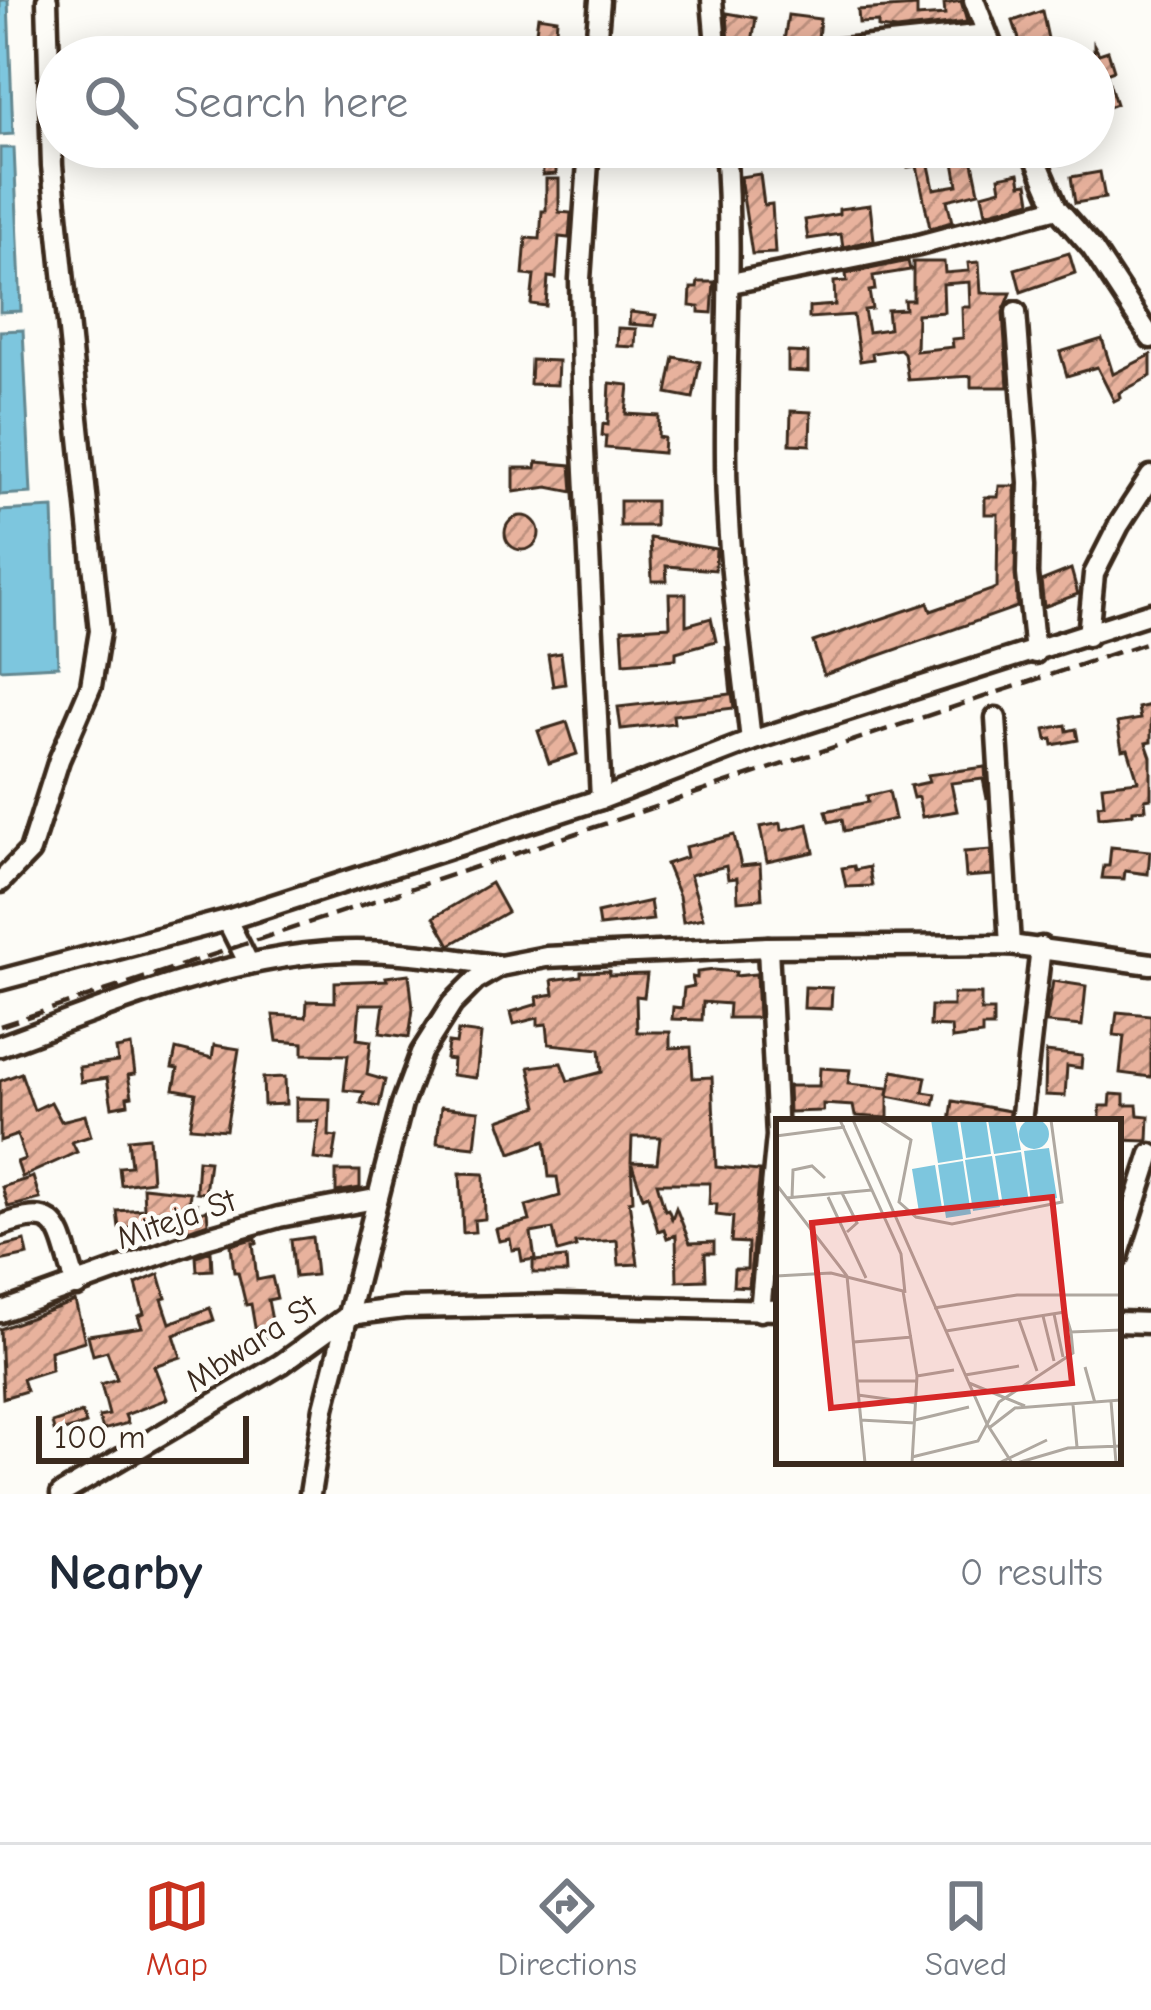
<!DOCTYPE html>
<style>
body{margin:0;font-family:"Comic Neue",sans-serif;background:#f6f6f7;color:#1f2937}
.scale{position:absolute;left:36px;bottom:30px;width:213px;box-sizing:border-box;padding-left:12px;border:6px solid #3b2a1e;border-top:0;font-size:33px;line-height:42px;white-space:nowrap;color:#3b2a1e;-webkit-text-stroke:9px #fdfcf7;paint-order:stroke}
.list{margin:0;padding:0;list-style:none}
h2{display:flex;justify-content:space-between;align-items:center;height:156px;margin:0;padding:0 48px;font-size:51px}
h2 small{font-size:39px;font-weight:400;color:#747a83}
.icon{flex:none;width:66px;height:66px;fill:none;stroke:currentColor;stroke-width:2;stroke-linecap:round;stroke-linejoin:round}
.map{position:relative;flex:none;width:1151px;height:1494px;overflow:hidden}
.search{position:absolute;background:#fff;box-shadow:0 6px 30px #0003;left:36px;right:36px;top:36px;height:132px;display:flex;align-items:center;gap:30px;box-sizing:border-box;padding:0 42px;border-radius:66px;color:#747a83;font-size:45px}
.sheet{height:348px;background:#fff}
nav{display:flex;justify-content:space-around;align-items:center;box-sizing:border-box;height:168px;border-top:3px solid #e0e1e3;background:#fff;font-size:33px;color:#747a83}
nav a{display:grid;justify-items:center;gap:6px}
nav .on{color:#c8321e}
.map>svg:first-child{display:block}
</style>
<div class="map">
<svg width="1151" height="1494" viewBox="0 0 1151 1494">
<defs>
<pattern id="building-hatch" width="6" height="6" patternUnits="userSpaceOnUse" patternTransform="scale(3)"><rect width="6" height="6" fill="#e8b29d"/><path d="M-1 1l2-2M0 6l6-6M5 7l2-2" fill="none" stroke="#bd917f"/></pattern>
</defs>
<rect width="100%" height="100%" fill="#fdfcf7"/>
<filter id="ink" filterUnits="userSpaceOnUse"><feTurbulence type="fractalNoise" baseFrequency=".00833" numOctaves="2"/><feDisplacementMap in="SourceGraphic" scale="24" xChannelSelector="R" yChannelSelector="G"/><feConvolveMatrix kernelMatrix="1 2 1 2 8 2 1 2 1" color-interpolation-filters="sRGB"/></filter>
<g filter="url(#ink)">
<g fill="#7dc6de" stroke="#638891" stroke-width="3">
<polygon points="0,0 8,0 13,134 0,135"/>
<polygon points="0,148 14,148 21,311 0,312"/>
<polygon points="23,330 31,493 0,495 0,331"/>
<polygon points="53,508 58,666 0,669 0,511"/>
</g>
<g fill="url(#building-hatch)" stroke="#3b2a1e" stroke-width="3" fill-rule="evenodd">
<polygon points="961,1 967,22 896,30 878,28 878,22 859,23 858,10 917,6 917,17 945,15 944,4"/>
<polygon points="1042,11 1052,57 1025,57 1013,21"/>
<polygon points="727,13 756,18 751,48 729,44"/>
<polygon points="788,15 820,19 818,38 784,41"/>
<polygon points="538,16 557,19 555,41 535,39"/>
<polygon points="1094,45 1099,54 1108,51 1114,70 1106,73 1116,104 1094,112"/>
<polygon points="542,147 556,147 556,174 543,175"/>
<polygon points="769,147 854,147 854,153 808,161 770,162"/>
<path d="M906,147H1000L1001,152L972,158L979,192L947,200L952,222L930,228L917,166L908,167ZM954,162L958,185L934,189L929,165Z"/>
<polygon points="1100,172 1105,198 1075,203 1071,177"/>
<polygon points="1019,173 1021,184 1028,183 1031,201 986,213 982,194 1001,189 999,177"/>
<polygon points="760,174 764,205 772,204 775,253 752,254 740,177"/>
<polygon points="546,179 559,179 559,212 571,213 569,238 559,237 556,278 548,277 546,306 531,304 534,276 523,275 526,238 540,239 542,211 546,211"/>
<polygon points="870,205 874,240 843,247 841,234 808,239 805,220 839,214 839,209"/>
<polygon points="1069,253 1075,273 1021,292 1015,269"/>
<path d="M908,261L910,270L873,276L875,290L869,291L872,309L864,310L868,332L889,329L887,310L905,309L904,300H913V262H944L945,273L969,271L968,263L979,262L981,293H1011L1003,313L1008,387H971V376L908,380L904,353L900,349L872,353L873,359L860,361L853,315L809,318V307L835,305L834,282L847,281L846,274ZM969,282L970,307H962L963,338L952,339L953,347L916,351L917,314L944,312L943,284Z"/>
<polygon points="698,282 714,282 712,313 699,312 699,307 690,306 691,288 697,288"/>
<polygon points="630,312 656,315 654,326 629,324"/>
<polygon points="618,328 636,329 635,347 617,346"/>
<polygon points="1102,339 1113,374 1151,355 1151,376 1119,393 1120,398 1114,401 1097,367 1067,376 1060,352"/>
<polygon points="788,352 808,353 808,372 788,371"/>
<polygon points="674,357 700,362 693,398 667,393"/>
<polygon points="531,360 558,361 557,385 530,384"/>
<polygon points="610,383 629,385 626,414 659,416 658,437 664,438 663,453 605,448 606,436 602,436 603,424 608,425"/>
<polygon points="791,411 811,412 810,445 790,444"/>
<polygon points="537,462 571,465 573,492 548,487 514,492 514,468 536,468"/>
<polygon points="999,486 1015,486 1017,607 824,675 813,642 928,603 931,611 997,588 998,514 985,514 985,497 998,497"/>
<rect x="620" y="501" width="35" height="25"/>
<circle cx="522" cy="533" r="17"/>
<polygon points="650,538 716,549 715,570 666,566 667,581 652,581"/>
<polygon points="1071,569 1078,594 1044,607 1041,581"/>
<polygon points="669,594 686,594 686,625 711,618 716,641 676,652 676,659 624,663 622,629 670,626"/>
<polygon points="726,646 734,708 673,715 674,723 621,729 618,707 731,694"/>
<polygon points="561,653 565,684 553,686 548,655"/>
<polygon points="1151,705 1151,742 1146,743 1151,757 1151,798 1145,799 1146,809 1133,810 1133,814 1099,817 1098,805 1104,804 1102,785 1138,781 1128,749 1122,750 1117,723 1140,719 1138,708"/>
<polygon points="567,722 577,754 549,763 538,731"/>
<polygon points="1066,725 1067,731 1076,729 1078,740 1053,745 1052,739 1047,740 1045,729"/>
<polygon points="985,767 987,799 983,779 951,783 957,811 922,817 918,797 913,798 910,786 929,782 927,775"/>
<polygon points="889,791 895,819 844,831 842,819 829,822 826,811 868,802 867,796"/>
<polygon points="781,823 782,830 808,824 814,852 767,862 760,827"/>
<polygon points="734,835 741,866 760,864 762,899 738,901 737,878 728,879 726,866 690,875 703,918 683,922 679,896 666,864 687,857 685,847"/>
<polygon points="1111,847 1150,851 1148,874 1125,871 1124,879 1102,878 1104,866 1109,866"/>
<polygon points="991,850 992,875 966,877 964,852"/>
<polygon points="854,866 855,870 869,867 872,886 846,887 842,868"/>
<polygon points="491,883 507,912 450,945 434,917"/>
<polygon points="650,901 653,920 599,926 597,913"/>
<polygon points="714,970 736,972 735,976 756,974 758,1018 728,1018 729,1004 703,1002 702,1020 672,1019 673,1007 682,1008 684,988 694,986 692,977 697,978 697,972"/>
<path d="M609,971V975L647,974L644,997L636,996L637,1032H670V1048L691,1047L693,1078L712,1077L716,1167L760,1171L749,1287L733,1286L734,1269H747L748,1243L731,1242L733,1217L716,1215L717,1204H709L710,1183H657L665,1210L668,1209L672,1219L676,1208L690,1243L714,1242V1253H705L706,1280L677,1281L676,1235L667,1238L664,1229L658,1231L648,1195L643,1197L631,1162L633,1200L629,1201L638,1264L619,1265L617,1240L575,1243L576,1247L558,1252L553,1229L531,1233L535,1259L522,1261L520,1249L512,1250L510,1239L499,1241L496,1229L530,1221L526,1206L560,1196L557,1177H549L545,1141L511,1153L499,1120L538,1106L529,1067L561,1063L568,1081L602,1072L600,1049L549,1044L547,1024L538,1025V1018L514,1024L511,1012L538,1004L537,997L554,994L552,980L581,976V972ZM632,1137H660L657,1163L631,1162Z"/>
<polygon points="409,974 413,1009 409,1037 380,1033 384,1004 360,1004 357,1039 371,1041 367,1075 385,1080 379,1107 361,1103 364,1092 344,1090 348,1055 303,1054 303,1043 277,1041 273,1015 306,1017 307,1001 335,1002 335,982 387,980 386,977"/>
<polygon points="1053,981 1086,986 1082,1026 1046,1023"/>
<polygon points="805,987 832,988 831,1009 804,1008"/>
<polygon points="953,994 981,994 981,1011 993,1011 993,1027 982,1027 982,1035 952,1039 951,1027 930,1026 931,1006 953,1006"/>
<polygon points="1117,1012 1151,1015 1151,1077 1120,1073 1124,1036 1114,1035"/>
<polygon points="458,1031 481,1034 476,1078 452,1075 453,1060 446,1059 448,1043 456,1044"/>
<polygon points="214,1045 239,1049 226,1130 190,1127 196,1093 174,1089 178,1069 172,1068 176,1049 212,1058"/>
<polygon points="131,1046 135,1074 128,1075 132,1096 127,1097 128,1104 112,1107 107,1078 81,1082 79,1067 118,1062 116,1049"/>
<polygon points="1046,1052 1082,1056 1081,1068 1067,1066 1065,1096 1045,1095"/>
<polygon points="820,1068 850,1070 848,1084 889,1088 888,1095 893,1071 926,1077 923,1092 936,1094 934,1105 888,1096 888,1118 855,1116 853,1106 823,1104 823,1111 789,1112 788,1086 819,1086"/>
<polygon points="21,1073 34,1110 51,1102 61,1121 85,1115 91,1136 72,1142 77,1152 22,1177 17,1162 25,1159 17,1135 0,1141 0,1081"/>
<polygon points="285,1077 286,1104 264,1105 263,1078"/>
<polygon points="1111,1094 1124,1095 1124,1105 1137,1105 1138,1115 1149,1116 1148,1141 1118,1140 1118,1122 1100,1122 1100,1106 1110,1106"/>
<polygon points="296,1098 330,1099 329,1136 337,1137 333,1161 314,1159 319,1121 296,1121"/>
<polygon points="953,1101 1009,1111 1008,1122 950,1122"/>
<polygon points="441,1107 479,1111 475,1147 437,1143"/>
<polygon points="149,1137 152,1181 121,1185 119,1167 131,1166 128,1139"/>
<polygon points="198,1160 209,1161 205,1193 196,1192"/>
<polygon points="336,1171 360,1171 360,1188 336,1192"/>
<polygon points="460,1173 484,1174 485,1219 474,1220 475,1232 463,1233"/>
<polygon points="33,1177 40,1199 8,1207 2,1187"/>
<polygon points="143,1187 190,1192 189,1204 197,1204 196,1213 207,1210 208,1223 188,1230 186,1222 119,1228 117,1211 144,1209"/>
<polygon points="312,1237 316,1275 295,1277 291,1240"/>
<polygon points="256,1238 257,1243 253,1243 257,1280 272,1277 277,1298 268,1300 275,1336 257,1339 251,1304 246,1305 238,1272 234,1272 231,1245"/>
<polygon points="25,1241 28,1255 0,1261 0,1247"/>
<polygon points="211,1251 212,1270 197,1271 196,1256"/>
<polygon points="566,1258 567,1273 533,1273 533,1261"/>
<polygon points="159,1274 166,1298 162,1299 170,1323 210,1308 214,1320 174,1335 181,1357 154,1366 167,1399 125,1415 128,1423 103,1430 99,1417 109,1415 101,1384 117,1379 107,1351 93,1355 88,1335 142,1327 138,1316 144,1314 136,1284"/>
<polygon points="75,1301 85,1341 50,1351 51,1370 22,1379 26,1391 3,1398 0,1329"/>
<polygon points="82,1413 86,1424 55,1434 52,1423"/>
</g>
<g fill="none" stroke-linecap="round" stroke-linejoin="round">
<g stroke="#3b2a1e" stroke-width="27">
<g id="minor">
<polyline points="712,0 717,57"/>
<polyline points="974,0 996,57"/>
<polyline points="595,57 600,0"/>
<polyline points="765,57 986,34"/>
<polyline points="589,147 580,279 583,430 601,799"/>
<path d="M725,147C733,251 725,354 726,458C726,553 741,647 751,741"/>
<polyline points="1031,147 1057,208 1092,248 1151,338"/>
<polyline points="731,283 919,245 1057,208"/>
<polyline points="1016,312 1029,482 1027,574 1035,653"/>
<polyline points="1088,636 1094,574 1119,525 1151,476"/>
<polyline points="996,718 1010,945"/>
<polyline points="0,882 30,851 59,760 91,686 100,631 52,166 47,0"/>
<polyline points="227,920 249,964"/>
<polyline points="0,980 227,920 601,799 751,741 1151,613"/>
<path d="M0,1046C105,1008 214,961 327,952C385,948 442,957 500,966"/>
<polyline points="1021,1122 1041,947"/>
<path d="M0,1226C65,1201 58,1233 77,1286"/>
<polyline points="1118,1257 1151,1154"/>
<polyline points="760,1311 777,1136 768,947"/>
<polyline points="0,1312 205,1238 279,1217 375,1199"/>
<polyline points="1118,1322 1151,1323"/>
<polyline points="61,1494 281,1364 349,1315 404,1308 558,1305 779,1310"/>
<polyline points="310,1494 324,1408 402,1104 421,1053 452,1004 476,980 500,966 546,957 768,947 1010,945 1151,964"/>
</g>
</g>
<use href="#minor" stroke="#fdfcf7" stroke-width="18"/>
<polyline stroke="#3b2a1e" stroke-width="4.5" stroke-dasharray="18 9" stroke-linecap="butt" points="0,1026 1151,641"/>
</g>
</g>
<g text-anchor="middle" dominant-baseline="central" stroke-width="9" stroke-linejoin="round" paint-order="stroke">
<g font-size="33" fill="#3b2a1e" stroke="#fdfcf7">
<text transform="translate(176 1219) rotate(-19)">Miteja St</text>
<text transform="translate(251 1343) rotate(-33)">Mbwara St</text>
</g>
</g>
<g transform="translate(776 1119)">
<rect width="345" height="345" fill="#fdfcf7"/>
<path d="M243 15a15 15 0 1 1 30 0a15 15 0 1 1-30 0ZM155,1H181L187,40L162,44ZM184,1H210L215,35L190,39ZM212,1H239L245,31L218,35ZM273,29L281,79L255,83L248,32ZM245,33L253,83L227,87L219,37ZM216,37L224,88L197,92L189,41ZM187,42L195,95L170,99L162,46ZM159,46L166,89L143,93L136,50Z" fill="#7dc6de"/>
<path fill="none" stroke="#afa8a0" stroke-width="3" d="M64,1L125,135L129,174M77,1L211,305L236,344M104,1L135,21L123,83L140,98L176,105L286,83L275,1M0,17L69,8M0,65L71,157L89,344M66,74L81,104L71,113M52,78L90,159M10,79L96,71M16,79L17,51L36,47L49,59M0,157L55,154L127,172L141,257L136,344M158,189L241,176H345M278,195L287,238M267,197L278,242M243,201L261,252M170,212L289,193L295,213L345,211M78,223L136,218M309,248L319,284M189,256L243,247M141,257L178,251M82,262H142M193,264L249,287M82,276L140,284M335,282L340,344M297,286L301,328M84,301L139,304M139,301L193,288M213,309L239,289L345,281M136,338L202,322L223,283L297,234L295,213M223,344L271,321M241,344L292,329L345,327"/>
<path fill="#d62828" fill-opacity="0.15" stroke="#d62828" stroke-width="6" d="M276,78L296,264L55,289L36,104Z"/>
<rect width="345" height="345" fill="none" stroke="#3b2a1e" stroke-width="6"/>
</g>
</svg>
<div class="scale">100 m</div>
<div class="search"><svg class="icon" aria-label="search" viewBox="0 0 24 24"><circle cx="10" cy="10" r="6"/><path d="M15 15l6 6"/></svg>Search here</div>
</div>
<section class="sheet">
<h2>Nearby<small>0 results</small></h2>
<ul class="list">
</ul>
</section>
<nav>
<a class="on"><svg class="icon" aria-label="map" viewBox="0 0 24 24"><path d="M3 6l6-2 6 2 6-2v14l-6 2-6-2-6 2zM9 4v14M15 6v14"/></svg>Map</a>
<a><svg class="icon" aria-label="directions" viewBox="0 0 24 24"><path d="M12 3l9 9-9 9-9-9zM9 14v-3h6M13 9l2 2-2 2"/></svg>Directions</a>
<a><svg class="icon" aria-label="saved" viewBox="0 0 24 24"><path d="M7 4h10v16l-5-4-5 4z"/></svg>Saved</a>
</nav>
